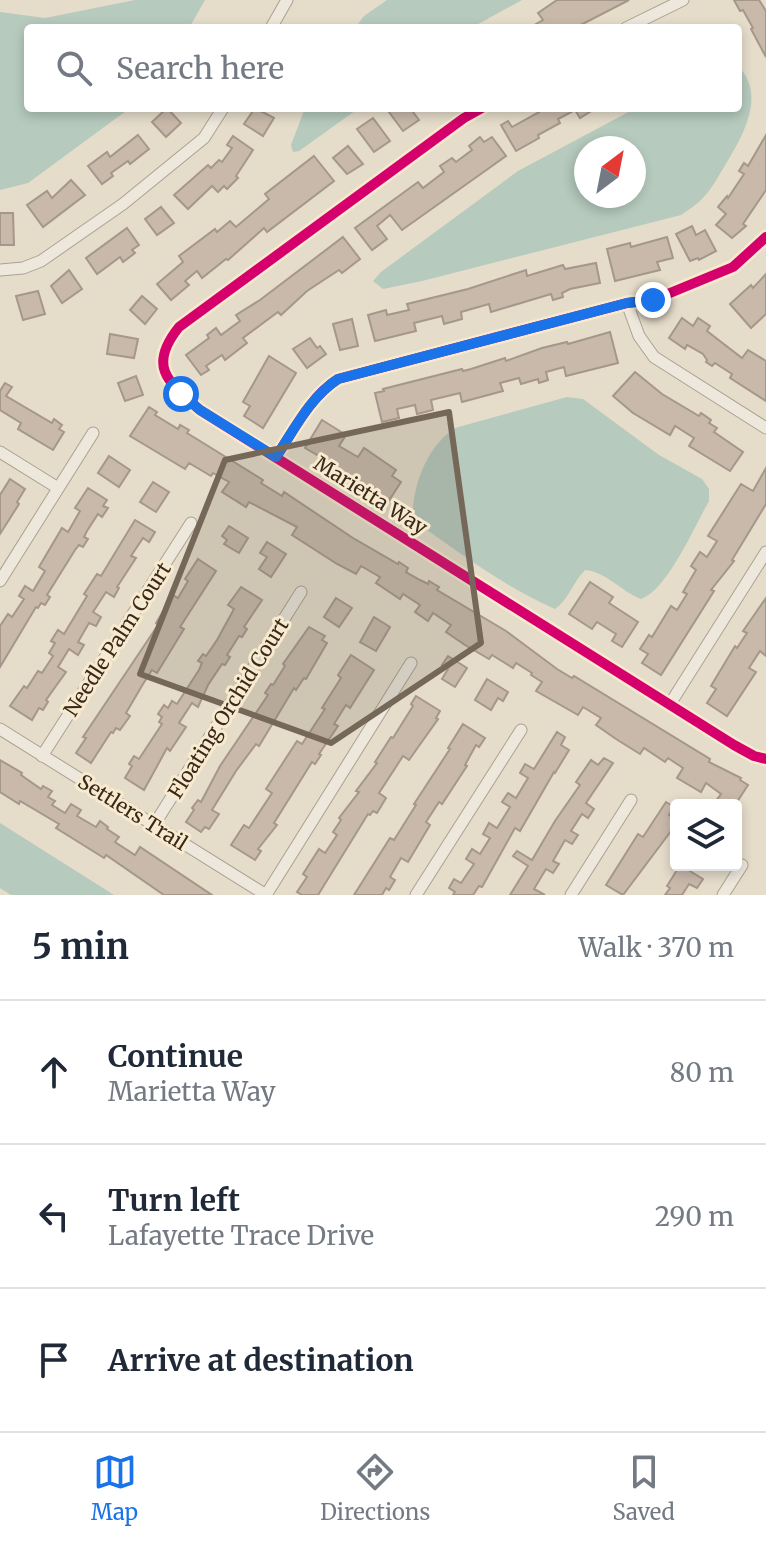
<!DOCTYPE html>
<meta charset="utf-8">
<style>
body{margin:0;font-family:Merriweather,serif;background:#f2f2f3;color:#1f2937}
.controls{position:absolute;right:24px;bottom:24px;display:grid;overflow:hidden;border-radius:8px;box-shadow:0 4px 12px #0003}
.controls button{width:72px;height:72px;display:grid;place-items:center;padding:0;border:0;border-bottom:2px solid #e0e1e3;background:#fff;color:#1f2937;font:40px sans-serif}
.compass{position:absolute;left:574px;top:136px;width:72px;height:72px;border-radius:50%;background:#fff;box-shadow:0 4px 12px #0003;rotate:32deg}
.stop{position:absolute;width:24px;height:24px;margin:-18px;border:6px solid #1a73e8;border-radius:50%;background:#fff}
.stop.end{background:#1a73e8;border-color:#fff;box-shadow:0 2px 8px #0008}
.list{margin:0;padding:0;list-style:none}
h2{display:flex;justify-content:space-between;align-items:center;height:104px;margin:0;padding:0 32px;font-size:34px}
h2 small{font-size:26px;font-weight:400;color:#747a83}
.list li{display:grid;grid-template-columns:52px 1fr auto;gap:24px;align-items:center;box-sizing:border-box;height:144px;padding:0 32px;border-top:2px solid #e0e1e3}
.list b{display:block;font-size:30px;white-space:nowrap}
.list p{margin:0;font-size:26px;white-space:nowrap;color:#747a83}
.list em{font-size:26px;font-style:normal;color:#747a83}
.icon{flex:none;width:44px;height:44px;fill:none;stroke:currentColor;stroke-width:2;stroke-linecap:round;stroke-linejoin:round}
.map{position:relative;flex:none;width:766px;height:895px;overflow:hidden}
.search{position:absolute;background:#fff;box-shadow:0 4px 12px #0003;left:24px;right:24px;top:24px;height:88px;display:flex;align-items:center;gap:20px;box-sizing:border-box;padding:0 28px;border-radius:8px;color:#747a83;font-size:30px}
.sheet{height:536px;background:#fff}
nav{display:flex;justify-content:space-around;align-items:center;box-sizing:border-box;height:112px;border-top:2px solid #e0e1e3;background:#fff;font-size:22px;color:#747a83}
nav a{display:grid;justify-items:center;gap:4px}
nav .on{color:#1a73e8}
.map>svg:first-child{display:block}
</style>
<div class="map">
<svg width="766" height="895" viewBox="0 0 766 895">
<rect width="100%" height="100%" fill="#e5dcca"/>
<g fill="#b6cabd" fill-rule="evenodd">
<polygon points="135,0 205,0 189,28 28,28 28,108 130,108 28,183 0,190 0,12 45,18"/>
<polygon points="387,0 522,0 471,28 355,28 364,16"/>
<path d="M738,66C766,94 744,134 727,162C719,175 712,189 702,199C696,205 688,210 681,215L422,281L383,289L373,281L381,272L518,171L636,108H738ZM634,148V196H586V148Z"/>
<polygon points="305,108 359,108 299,151 293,152 291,145"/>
<path d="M567,397L583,399L659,455L702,479L709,489V501C694,527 668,589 641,599C622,592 605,571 585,570C573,582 569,599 555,609C505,587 458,552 413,520C411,488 427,446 455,428Z"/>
<polygon points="0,823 114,895 11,895 0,888"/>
</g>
<g fill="#c9b9ab" stroke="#a59789" stroke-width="2">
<polygon points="557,0 629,0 575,28 529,28 543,20 538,13"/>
<polygon points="734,0 759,0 766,11 766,57 751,29 753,28 743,10 740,11"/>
<polygon points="167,108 181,123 166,137 152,122"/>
<polygon points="255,108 274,118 263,136 244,124"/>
<polygon points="386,108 410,108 419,120 403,131"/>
<polygon points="537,108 596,108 580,118 575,110 558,119 560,123 538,135 539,138 516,151 501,125 508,121 512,127 539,112"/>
<polygon points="373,118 390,141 374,152 357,129"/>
<polygon points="138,135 149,149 130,164 128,161 111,173 113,176 102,184 88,166 107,152 110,157"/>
<polygon points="766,135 766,190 743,224 746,226 732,238 716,225 726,214 718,207 727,196 728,198 744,174 739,171 744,163 748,166"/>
<polygon points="233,136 253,150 236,176 238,178 227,189 224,186 218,192 212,186 188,209 174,195 208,165 211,168 219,160 222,162 232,148 227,145"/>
<polygon points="480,137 484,142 492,137 506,156 402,230 390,215 377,226 387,239 372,250 355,228 418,182 423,188 444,172 440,166 452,158 456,162 472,150 469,146"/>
<polygon points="348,146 363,164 347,174 333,158"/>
<polygon points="314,156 334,181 267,232 264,228 228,260 226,259 202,278 197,271 185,281 189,285 171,300 157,284 183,262 179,256 215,229 217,232 230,221 236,227 269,199 265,194"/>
<polygon points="71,180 85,195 43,227 27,205 47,191 52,198"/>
<polygon points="161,207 174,223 157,235 145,219"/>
<polygon points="0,213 13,213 14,245 0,245"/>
<polygon points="692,226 696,235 705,230 716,251 699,260 698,258 690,261 676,234"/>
<polygon points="127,228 139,245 132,250 135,253 123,262 120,257 97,274 86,258"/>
<polygon points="343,237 360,259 342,273 339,270 307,291 281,315 278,312 243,338 247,343 225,360 222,355 206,366 209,370 201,375 186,355 209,338 207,335 216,328 221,335 240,321 236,315 260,300"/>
<polygon points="667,237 673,258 657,262 660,270 615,281 607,249 630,243 631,247"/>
<polygon points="596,263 600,283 570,289 562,293 563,297 553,300 551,294 491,312 489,304 461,312 462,319 444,324 442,316 414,323 416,331 375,341 368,315 386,310 387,315 409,310 407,304 468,289 526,270 527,276 563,265 565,269"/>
<polygon points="69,270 82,289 62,303 51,286"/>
<polygon points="766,274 766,314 751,328 730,304 751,285 753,288"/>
<polygon points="38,291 45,314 23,320 16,296"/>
<polygon points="142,296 157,309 145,324 130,310"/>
<polygon points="682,318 693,326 698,318 710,326 707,331 742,358 748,350 766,361 766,401 730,378 732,374 715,363 712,366 706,362 707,360 703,354 687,345 685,349 669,338"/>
<polygon points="352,319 358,346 340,350 333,324"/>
<polygon points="610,332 618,363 566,376 564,367 546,372 548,380 539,383 538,379 521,384 519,378 500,383 503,391 462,402 460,393 431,400 433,410 417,414 415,405 397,409 399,418 382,422 375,393 384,391 383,389 462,369 463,371 471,369 505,358 506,361 542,348 567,342 568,344"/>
<polygon points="110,334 138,339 134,358 107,354"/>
<polygon points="310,338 317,348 320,346 326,354 307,368 293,349"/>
<polygon points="269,356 296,373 263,428 244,416 250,406 243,402"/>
<polygon points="635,372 662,394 699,416 701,413 711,420 709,423 717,428 714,432 743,452 730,471 689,446 694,438 675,426 670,435 633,413 613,396"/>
<polygon points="136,376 143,395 125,401 118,383"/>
<polygon points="5,383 12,387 6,396 52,423 54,419 62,425 59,429 64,432 53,450 18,429 21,423 0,410 0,391"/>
<polygon points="149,407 157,412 155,415 178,429 180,425 189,430 187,433 263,480 261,483 282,496 284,492 353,538 398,564 399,562 408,568 406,572 420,580 428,584 429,581 439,587 437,590 506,631 557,669 572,678 574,676 710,759 709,762 741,778 740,780 748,785 735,805 723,805 716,801 721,794 706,783 701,792 677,778 683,768 668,758 665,762 644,748 640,754 616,739 596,725 601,718 583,707 578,715 536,691 542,682 531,675 532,673 516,663 513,668 492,655 489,659 465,645 446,632 451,625 433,613 428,621 415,612 420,605 403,594 400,599 376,583 380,577 361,566 356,574 337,564 292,535 297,527 249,502 246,507 222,492 229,482 213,473 211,476 189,463 185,469 130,436"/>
<polygon points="322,420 346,435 339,446 358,457 364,448 396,470 392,476 401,482 388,502 366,485 335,468 336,466 305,448"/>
<polygon points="109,456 130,470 119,487 98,473"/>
<polygon points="766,468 766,504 732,560 734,561 711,590 714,591 661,675 642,663 648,654 640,649 649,635 652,637 671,606 677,610 687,594 683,592 696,570 691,566 700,552 707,557 717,541 708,536 741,484 753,491"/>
<polygon points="10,479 25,489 17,502 19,504 0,534 0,495"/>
<polygon points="153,482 169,492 156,512 140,502"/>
<polygon points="88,488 107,500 103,506 108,508 102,517 98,514 87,531 84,537 88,539 83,547 79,545 75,550 47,595 50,597 45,605 41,603 38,608 36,607 0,667 0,626 8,614 12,617 24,599 19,596 25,586 33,591 45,571 39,567 62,528 68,532 80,511 75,508"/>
<polygon points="135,520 155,532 149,542 143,538 131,556 136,558 117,587 119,588 114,597 106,592 93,612 101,617 96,626 89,623 78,642 84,645 78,655 69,649 58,667 66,672 46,700 48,702 43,710 39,708 32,720 10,706 24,686 27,688 38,671 42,673 53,656 49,653 55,643 51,641 58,630 64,634 87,596 84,594 97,574 101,576"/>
<polygon points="229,526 248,538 239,553 224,544 227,540 222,536"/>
<polygon points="267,542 286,554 271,577 259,569 267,557 260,553"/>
<polygon points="198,559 216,571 180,627 184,629 157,673 152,670 143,684 126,713 130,716 120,730 116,728 113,733 111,732 91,763 76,753 86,738 83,737 158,625 156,623 173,595 178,598 188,581 185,579"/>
<polygon points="590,582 613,597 609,603 638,622 622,647 612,641 616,634 597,622 592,629 569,614"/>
<polygon points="241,587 262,600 244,627 247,629 242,637 239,636 227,655 230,657 225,665 222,664 208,685 198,707 192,703 179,723 186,727 170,751 167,748 144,790 125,778 132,766 129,764 134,756 139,759 162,724 159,722 162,717 158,714 164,705 168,708 172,701 177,704 199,670 202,663 198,661 203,654 206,656 217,640 234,609 228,605"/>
<polygon points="336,598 352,608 339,627 324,617"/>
<polygon points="766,598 766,656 760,651 749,668 756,672 727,716 707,703 716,689 711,686 735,646 737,648 747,633 743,631"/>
<polygon points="374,617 390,627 376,651 360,642"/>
<polygon points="309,627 325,636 322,640 327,643 306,679 304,678 296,690 294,688 259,746 256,744 236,771 212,810 219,814 209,829 205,827 201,832 186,822 194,810 192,808 198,800 201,802 220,766 268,695 265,693 271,684 273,685 285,666 283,664"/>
<polygon points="351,655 374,670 350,708 346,705 334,724 338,726 319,754 321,755 315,764 312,762 274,823 277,825 258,849 261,851 255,860 231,845 244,825 249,828 272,793 266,789 297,741 302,744 325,709 322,708 341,678 338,675"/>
<polygon points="448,656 467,668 455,687 442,679 448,669 442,665"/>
<polygon points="487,679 508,692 503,701 498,698 491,710 475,700"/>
<polygon points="416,696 440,711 436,718 438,719 409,760 403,756 379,793 386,798 377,813 373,811 370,815 368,814 318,895 302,895 297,892 307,877 303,874 319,849 325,853 337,835 333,832 341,820 339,818 359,792 356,791 377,763 375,762 391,737 393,738 413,706 411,704"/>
<polygon points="463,724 485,738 479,747 476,745 465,765 467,766 442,804 439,802 426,822 430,825 408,862 401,858 390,877 395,880 389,890 386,888 382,895 354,895 390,838 394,840 416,805 414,804 450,749 448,748"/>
<polygon points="557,732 565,737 561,745 569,750 555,773 554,772 520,831 515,828 482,887 479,886 473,895 453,895 455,892 449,888 454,879 461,883 474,864 466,859 472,849 480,854 490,838 483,834 489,823 497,828 510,807 502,802 508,793 516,798 528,778 520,773 525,764 534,769"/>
<polygon points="604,758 613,763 586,803 594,809 588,818 582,814 571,831 578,835 572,844 565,840 553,861 559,864 553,873 546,869 534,889 545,895 510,895 528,866 513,856 517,851 532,860 555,821 580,785 576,782 591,760 598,765"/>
<polygon points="0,760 22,773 21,775 41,789 43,786 52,791 48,797 55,801 52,805 65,813 71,804 81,810 77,816 96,827 100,821 108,827 107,829 119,837 115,842 135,855 140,847 212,895 164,895 106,855 104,858 56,828 59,824 20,801 19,804 0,792"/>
<polygon points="666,802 674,807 669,815 676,820 674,827 623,895 606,885 638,834 643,837"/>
<polygon points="680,865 703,879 697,888 689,884 682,895 665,895 670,888 667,886"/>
</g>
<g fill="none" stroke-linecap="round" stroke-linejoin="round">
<g stroke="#aaa194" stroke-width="13">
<g id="minor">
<polyline points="271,28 287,0"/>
<polyline points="626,28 683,0"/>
<path d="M482,108L464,118L179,327C147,367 168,382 200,410L734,745L754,756L766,759"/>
<polyline points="0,270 23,268 41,261 123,204 204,138 223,108"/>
<polyline points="627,303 639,336 654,357 766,428"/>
<polyline points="0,452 58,488"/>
<path d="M276,457C294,430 310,397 338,379L627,303L653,300L733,267L766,237"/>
<polyline points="0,581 93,433"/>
<polyline points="670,704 766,552"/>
<polyline points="0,729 266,895"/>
<polyline points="42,756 191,523"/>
<polyline points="154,825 301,592"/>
<polyline points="266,895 411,663"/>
<polyline points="416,895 521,730"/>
<polyline points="571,895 631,800"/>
<polyline points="723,895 742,865"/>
</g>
</g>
<use href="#minor" stroke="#ede7dc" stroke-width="11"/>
<g stroke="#f7eacf" stroke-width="15">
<g id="cycleway">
<path d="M482,108L464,118L179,327C147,367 168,382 200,410L734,745L754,756L766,759"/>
<path d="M276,457C294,430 310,397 338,379L627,303L653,300L733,267L766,237"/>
</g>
</g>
<use href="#cycleway" stroke="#d6006c" stroke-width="10"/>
</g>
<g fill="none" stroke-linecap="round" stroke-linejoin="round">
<path stroke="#1a73e8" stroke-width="10" d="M181,394L200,410L276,457C294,430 310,397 338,379L627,303L653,300"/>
</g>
<path fill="#756859" fill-opacity="0.2" stroke="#756859" stroke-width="6" stroke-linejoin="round" d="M449,412L481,643L331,743L140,674L225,460Z"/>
<g text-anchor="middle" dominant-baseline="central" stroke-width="6" stroke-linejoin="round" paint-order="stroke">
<g font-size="20" fill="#39291c" stroke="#f7eacf">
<text transform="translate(371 495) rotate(32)">Marietta Way</text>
<text transform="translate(117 639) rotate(-57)">Needle Palm Court</text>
<text transform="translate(228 708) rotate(-58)">Floating Orchid Court</text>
<text transform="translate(133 812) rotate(32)">Settlers Trail</text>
</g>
</g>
</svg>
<div class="controls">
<button><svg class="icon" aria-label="layers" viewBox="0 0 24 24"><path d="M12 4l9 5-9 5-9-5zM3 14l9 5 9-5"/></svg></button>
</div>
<svg class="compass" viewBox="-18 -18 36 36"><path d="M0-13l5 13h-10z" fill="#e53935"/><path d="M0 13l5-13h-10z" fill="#747a83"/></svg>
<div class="stop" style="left:181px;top:394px"></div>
<div class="stop end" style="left:653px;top:300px"></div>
<div class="search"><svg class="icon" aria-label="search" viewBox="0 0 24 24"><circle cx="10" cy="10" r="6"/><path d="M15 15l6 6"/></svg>Search here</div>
</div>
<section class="sheet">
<h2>5 min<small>Walk · 370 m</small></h2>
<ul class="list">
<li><svg class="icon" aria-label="ahead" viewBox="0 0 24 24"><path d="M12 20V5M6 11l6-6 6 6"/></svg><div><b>Continue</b><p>Marietta Way</p></div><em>80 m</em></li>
<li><svg class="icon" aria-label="left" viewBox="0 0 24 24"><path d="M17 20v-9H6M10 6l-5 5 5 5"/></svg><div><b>Turn left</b><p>Lafayette Trace Drive</p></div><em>290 m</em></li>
<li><svg class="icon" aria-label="arrive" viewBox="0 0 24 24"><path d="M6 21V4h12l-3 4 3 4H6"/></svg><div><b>Arrive at destination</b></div></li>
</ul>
</section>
<nav>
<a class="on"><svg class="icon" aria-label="map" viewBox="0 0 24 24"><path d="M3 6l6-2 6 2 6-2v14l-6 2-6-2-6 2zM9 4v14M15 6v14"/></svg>Map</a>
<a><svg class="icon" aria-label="directions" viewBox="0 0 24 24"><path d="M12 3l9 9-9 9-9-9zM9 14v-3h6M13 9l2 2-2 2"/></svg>Directions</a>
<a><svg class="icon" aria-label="saved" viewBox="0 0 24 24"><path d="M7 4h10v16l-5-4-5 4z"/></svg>Saved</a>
</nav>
